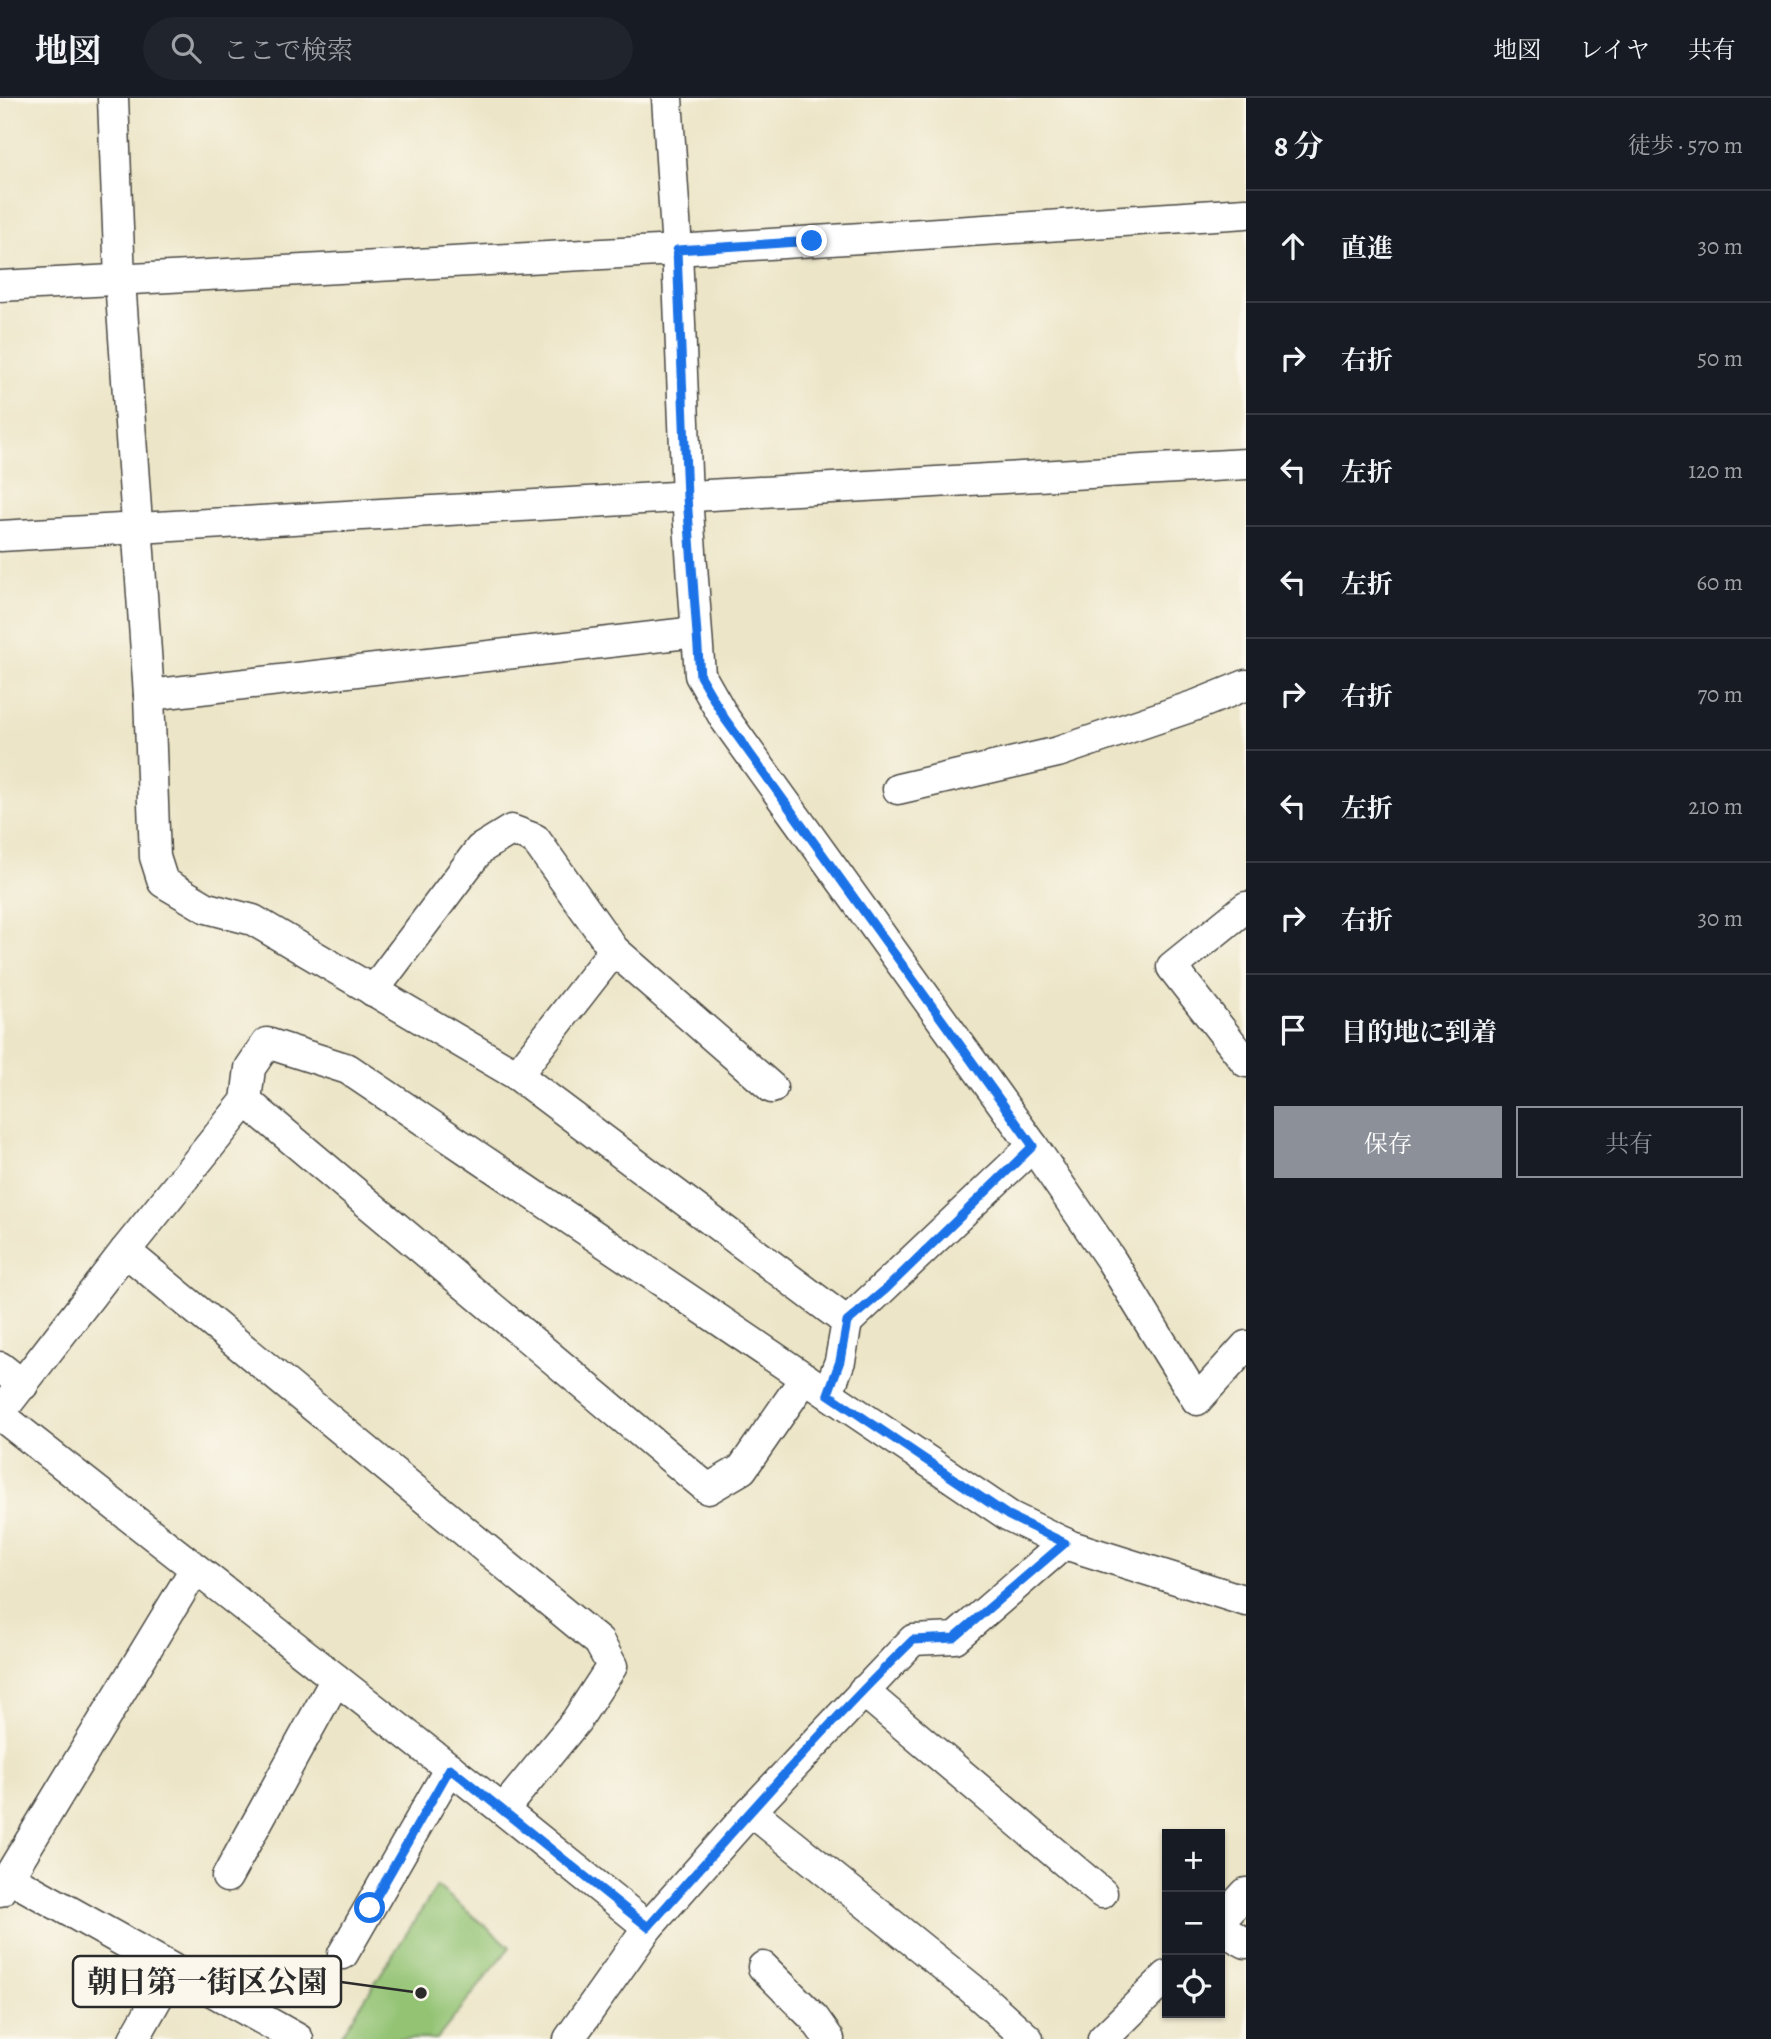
<!DOCTYPE html>
<html lang="ja">
<meta charset="utf-8">
<style>
body{margin:0;font-family:Alegreya,"Noto Serif JP",serif;background:#20242c;color:#f1f3f6}
.controls{position:absolute;right:21px;bottom:21px;display:grid;overflow:hidden;border-radius:0px;box-shadow:0 2px 5px #0004}
.controls button{width:63px;height:63px;display:grid;place-items:center;padding:0;border:0;border-bottom:2px solid #363941;background:#171b24;color:#f1f3f6;font:35px sans-serif}
.stop{position:absolute;width:21px;height:21px;margin:-16px;border:5px solid #1a73e8;border-radius:50%;background:#fff}
.stop.end{background:#1a73e8;border-color:#fff;box-shadow:0 2px 7px #0008}
.list{margin:0;padding:0;list-style:none}
h2{display:flex;justify-content:space-between;align-items:center;height:91px;margin:0;padding:0 28px;font-size:30px}
h2 small{font-size:23px;font-weight:400;color:#9ea1a6}
.list li{display:grid;grid-template-columns:46px 1fr auto;gap:21px;align-items:center;box-sizing:border-box;height:112px;padding:0 28px;border-top:2px solid #363941}
.list b{display:block;font-size:26px;white-space:nowrap}
.list em{font-size:23px;font-style:normal;color:#9ea1a6}
.actions{display:flex;gap:14px;padding:21px 28px}
.actions a{flex:1;padding:16px 0;border:2px solid #8c9099;border-radius:0px;text-align:center;font-size:24px;color:#8c9099}
.actions .main{background:#8c9099;color:#fff}
.icon{flex:none;width:38px;height:38px;fill:none;stroke:currentColor;stroke-width:2;stroke-linecap:round;stroke-linejoin:round}
.map{position:relative;flex:none;width:1246px;height:1941px;overflow:hidden}
header{display:flex;align-items:center;gap:42px;box-sizing:border-box;height:98px;padding:0 35px;background:#171b24;border-bottom:2px solid #363941}
header strong{font-size:33px}
nav{display:flex;gap:38px;margin-inline-start:auto;font-size:24px}
.search{width:490px;height:63px;background:#20242c;display:flex;align-items:center;gap:18px;box-sizing:border-box;padding:0 24px;border-radius:38px;color:#9ea1a6;font-size:26px}
main{display:flex}
aside{flex:1;background:#171b24}
.map>svg:first-child{display:block}
</style>
<header>
<strong>地図</strong>
<div class="search"><svg class="icon" aria-label="search" viewBox="0 0 24 24"><circle cx="10" cy="10" r="6"/><path d="M15 15l6 6"/></svg>ここで検索</div>
<nav><a>地図</a><a>レイヤ</a><a>共有</a></nav>
</header>
<main>
<div class="map">
<svg width="1246" height="1941" viewBox="0 0 1246 1941">
<rect width="100%" height="100%" fill="#fbf7ec"/>
<filter id="ink" filterUnits="userSpaceOnUse"><feTurbulence type="fractalNoise" baseFrequency=".0143" numOctaves="2"/><feDisplacementMap in="SourceGraphic" scale="14" xChannelSelector="R" yChannelSelector="G"/><feConvolveMatrix kernelMatrix="1 2 1 2 8 2 1 2 1" color-interpolation-filters="sRGB"/></filter>
<filter id="wash" filterUnits="userSpaceOnUse"><feTurbulence type="fractalNoise" baseFrequency=".00686" numOctaves="4" result="noise"/><feDisplacementMap in="SourceGraphic" scale="28" xChannelSelector="R" yChannelSelector="G"/><feGaussianBlur stdDeviation="1.57" result="paint"/><feColorMatrix in="noise" values="0 0 0 0 0 0 0 0 0 0 0 0 0 0 0 0 0 1.4 0 .05"/><feComposite in="paint" operator="in"/></filter>
<g filter="url(#wash)">
<rect width="100%" height="100%" fill="#ece5c7"/>
<polygon fill="#93c373" stroke="#5f774f" stroke-width="2" points="437,1788 510,1849 437,1941 339,1941"/>
</g>
<g filter="url(#ink)">
<g fill="none" stroke-linecap="round" stroke-linejoin="round">
<g stroke="#484742" stroke-width="33">
<g id="street">
<polyline points="113,0 120,182 149,597 155,759 163,784 207,810 253,822 517,977 847,1224 840,1263 828,1295"/>
<polyline points="667,0 677,152 687,399 700,577 725,621 1033,1048 847,1224"/>
<polyline points="0,188 677,152 1246,115"/>
<polyline points="0,438 1246,366"/>
<polyline points="149,597 696,534"/>
<polyline points="898,691 1058,654 1199,606 1246,587"/>
<polyline points="1246,809 1172,869 1246,964"/>
<polyline points="373,893 480,751 511,732 535,741 614,852 772,990"/>
<polyline points="517,977 614,852"/>
<polyline points="246,1003 708,1391 742,1371 805,1280"/>
<polyline points="1033,1048 1111,1162 1197,1302 1246,1248"/>
<polyline points="125,1153 599,1544 612,1568 576,1623 503,1712"/>
<polyline points="0,1269 23,1287"/>
<polyline points="0,1315 125,1153 246,1003 250,970 267,945 348,971 1009,1418 1071,1448 1246,1503"/>
<polyline points="0,1317 503,1712 648,1829"/>
<polyline points="863,1593 1102,1795"/>
<polyline points="751,1713 971,1890 1028,1941"/>
<polyline points="8,1779 298,1941"/>
<polyline points="227,1779 336,1581"/>
<polyline points="0,1793 195,1471"/>
<polyline points="1220,1823 1246,1795"/>
<polyline points="1220,1831 1246,1845"/>
<polyline points="343,1856 450,1670"/>
<polyline points="763,1869 814,1920 829,1941"/>
<polyline points="134,1941 173,1872"/>
<polyline points="569,1941 648,1829 751,1713 913,1542 955,1540 1065,1445"/>
<polyline points="1103,1941 1167,1878"/>
</g>
</g>
<use href="#street" stroke="#fff" stroke-width="30"/>
</g>
</g>
<g fill="none" stroke-linecap="round" stroke-linejoin="round" filter="url(#ink)">
<path stroke="#1a73e8" stroke-width="9" d="M370,1810L450,1670L648,1829C734,1732 820,1633 913,1542L954,1540L1065,1445L1009,1418L828,1296L840,1263L847,1224L886,1191L1033,1048L725,621L700,578L687,399L677,152L812,143"/>
</g>
<path fill="none" stroke="#2b2b2b" stroke-width="2.5" d="M421 1895L341 1884"/>
<circle fill="#2b2b2b" stroke="#fbf7ec" stroke-width="2.5" cx="421" cy="1895" r="7"/>
<rect fill="#fbf7ec" stroke="#2b2b2b" stroke-width="2.5" x="73" y="1858" width="268" height="51" rx="7"/>
<g font-size="30" text-anchor="middle" font-weight="bold" fill="#2b2b2b">
<text x="207" y="1894">朝日第一街区公園</text>
</g>
</svg>
<div class="controls">
<button>+</button>
<button>−</button>
<button><svg class="icon" aria-label="locate" viewBox="0 0 24 24"><circle cx="12" cy="12" r="6"/><path d="M12 2v4M12 18v4M2 12h4M18 12h4"/></svg></button>
</div>
<div class="stop" style="left:370px;top:1810px"></div>
<div class="stop end" style="left:812px;top:143px"></div>
</div>
<aside>
<h2>8 分<small>徒歩 · 570 m</small></h2>
<ul class="list">
<li><svg class="icon" aria-label="ahead" viewBox="0 0 24 24"><path d="M12 20V5M6 11l6-6 6 6"/></svg><div><b>直進</b></div><em>30 m</em></li>
<li><svg class="icon" aria-label="right" viewBox="0 0 24 24"><path d="M7 20v-9h11M14 6l5 5-5 5"/></svg><div><b>右折</b></div><em>50 m</em></li>
<li><svg class="icon" aria-label="left" viewBox="0 0 24 24"><path d="M17 20v-9H6M10 6l-5 5 5 5"/></svg><div><b>左折</b></div><em>120 m</em></li>
<li><svg class="icon" aria-label="left" viewBox="0 0 24 24"><path d="M17 20v-9H6M10 6l-5 5 5 5"/></svg><div><b>左折</b></div><em>60 m</em></li>
<li><svg class="icon" aria-label="right" viewBox="0 0 24 24"><path d="M7 20v-9h11M14 6l5 5-5 5"/></svg><div><b>右折</b></div><em>70 m</em></li>
<li><svg class="icon" aria-label="left" viewBox="0 0 24 24"><path d="M17 20v-9H6M10 6l-5 5 5 5"/></svg><div><b>左折</b></div><em>210 m</em></li>
<li><svg class="icon" aria-label="right" viewBox="0 0 24 24"><path d="M7 20v-9h11M14 6l5 5-5 5"/></svg><div><b>右折</b></div><em>30 m</em></li>
<li><svg class="icon" aria-label="arrive" viewBox="0 0 24 24"><path d="M6 21V4h12l-3 4 3 4H6"/></svg><div><b>目的地に到着</b></div></li>
</ul>
<div class="actions"><a class="main">保存</a><a>共有</a></div>
</aside>
</main>
